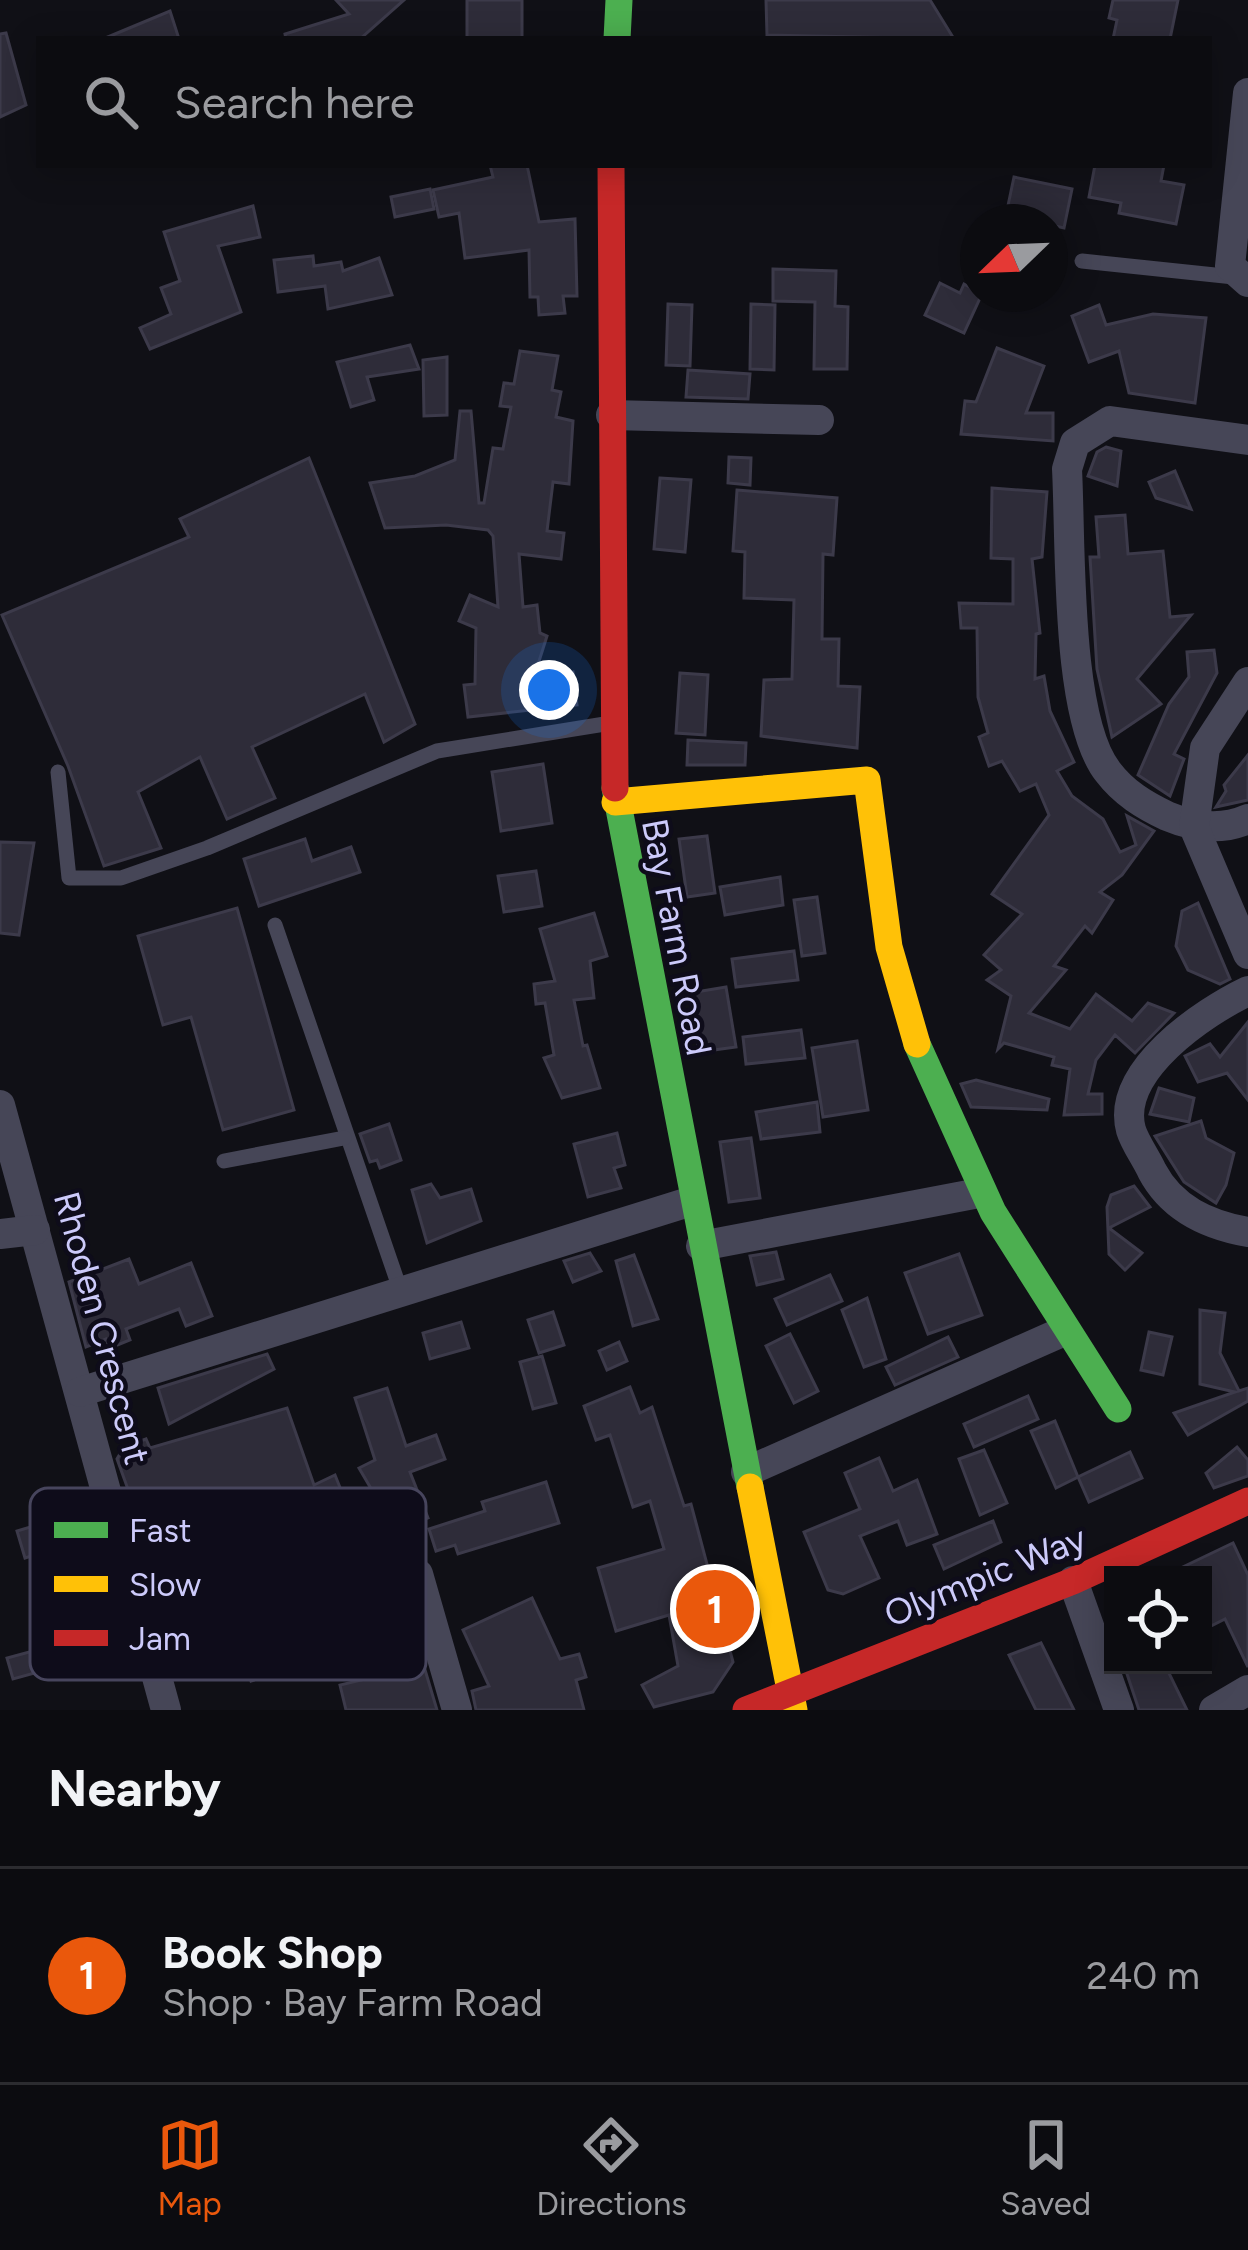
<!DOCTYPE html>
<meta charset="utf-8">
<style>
body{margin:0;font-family:Figtree,sans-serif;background:#1a1a1e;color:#f1f3f6}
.controls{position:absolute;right:36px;bottom:36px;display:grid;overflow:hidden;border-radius:0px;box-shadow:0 6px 30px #0003}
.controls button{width:108px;height:108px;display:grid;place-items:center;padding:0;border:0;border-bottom:3px solid #2c2c30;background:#0c0c10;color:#f1f3f6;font:60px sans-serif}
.compass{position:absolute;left:960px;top:204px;width:108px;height:108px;border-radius:50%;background:#0c0c10;box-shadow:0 6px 30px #0003;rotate:247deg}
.you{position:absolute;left:549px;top:690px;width:42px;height:42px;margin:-30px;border:9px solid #fff;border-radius:50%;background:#1a73e8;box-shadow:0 0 0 18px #1a73e833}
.badge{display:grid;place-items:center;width:78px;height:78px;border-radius:50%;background:#ea580c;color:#fff;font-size:39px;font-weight:700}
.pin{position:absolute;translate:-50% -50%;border:6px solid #fff;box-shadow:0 3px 12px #0006}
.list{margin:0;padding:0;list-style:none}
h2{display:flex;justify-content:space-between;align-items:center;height:156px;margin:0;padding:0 48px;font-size:51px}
h2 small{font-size:39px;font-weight:400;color:#9a9b9f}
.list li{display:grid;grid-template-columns:78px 1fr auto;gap:36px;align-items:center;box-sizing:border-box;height:216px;padding:0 48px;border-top:3px solid #2c2c30}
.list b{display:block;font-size:45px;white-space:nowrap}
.list p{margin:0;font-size:39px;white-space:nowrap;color:#9a9b9f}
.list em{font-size:39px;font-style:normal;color:#9a9b9f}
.icon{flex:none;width:66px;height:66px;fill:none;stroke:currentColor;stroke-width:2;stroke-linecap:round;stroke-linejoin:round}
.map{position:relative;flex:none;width:1248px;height:1710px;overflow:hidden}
.search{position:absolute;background:#0c0c10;box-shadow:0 6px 30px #0003;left:36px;right:36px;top:36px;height:132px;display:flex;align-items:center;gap:30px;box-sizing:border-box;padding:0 42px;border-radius:0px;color:#9a9b9f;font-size:45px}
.sheet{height:372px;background:#0c0c10}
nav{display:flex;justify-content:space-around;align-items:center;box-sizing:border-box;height:168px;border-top:3px solid #2c2c30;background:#0c0c10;font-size:33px;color:#9a9b9f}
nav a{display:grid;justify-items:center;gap:6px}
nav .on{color:#ea580c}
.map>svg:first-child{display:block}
</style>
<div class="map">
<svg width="1248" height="1710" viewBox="0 0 1248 1710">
<rect width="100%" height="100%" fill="#101016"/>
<g fill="#2e2c39" stroke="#3c3a4a" stroke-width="3" fill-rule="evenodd">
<polygon points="336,0 404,0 360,39 286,39 285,34 349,14"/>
<rect x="467" y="0" width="55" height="39"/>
<polygon points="766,0 930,0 954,39 767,35"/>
<polygon points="1113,0 1178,0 1170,39 1113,39 1117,20 1109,18"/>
<polygon points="170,11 179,39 103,39"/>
<polygon points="6,33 26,105 0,117 0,34"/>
<polygon points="490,165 527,165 539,222 575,219 577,296 563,296 565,313 539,315 538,297 530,297 529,250 465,258 459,213 439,217 433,190 493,177"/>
<polygon points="1095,165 1164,165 1161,181 1184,185 1176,224 1119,213 1121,203 1089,197"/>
<polygon points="1014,177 1072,189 1064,228 1006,215"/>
<polygon points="430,189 434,209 395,217 391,197"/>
<polygon points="253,206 260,237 218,246 241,312 150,349 140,328 171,314 161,288 180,281 164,232"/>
<polygon points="313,256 314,266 341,262 343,271 379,258 392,295 328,309 325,286 278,292 274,260"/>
<polygon points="773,269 836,271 835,306 848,307 847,369 814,369 815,302 773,301"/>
<polygon points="940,283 960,293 964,284 982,294 964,333 925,315"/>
<polygon points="668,304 692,305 690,366 666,365"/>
<polygon points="751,304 775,305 774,370 750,369"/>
<polygon points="1099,305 1106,325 1153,314 1206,318 1195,403 1129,393 1119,351 1089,362 1072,316"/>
<polygon points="410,345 419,369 367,377 374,400 351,407 337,362"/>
<polygon points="997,348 1044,366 1026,413 1053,413 1053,441 961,434 965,401 976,402"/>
<polygon points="520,351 558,356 552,390 561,392 556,417 573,421 569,484 553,482 547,531 564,533 561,559 519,554 523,607 537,605 540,633 547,636 534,677 573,672 577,705 468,717 464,685 475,684 476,628 459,621 470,595 498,607 493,536 488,530 446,525 385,528 370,483 415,476 455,460 460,411 471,411 479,503 484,503 493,448 503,449 511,407 500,406 504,383 514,384"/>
<polygon points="447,357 447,415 424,416 423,360"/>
<polygon points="688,370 750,374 748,399 686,397"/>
<polygon points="1106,447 1121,451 1117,486 1088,476 1097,452"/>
<polygon points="729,457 751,458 750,485 728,483"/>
<polygon points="309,458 415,724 384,742 365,694 252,747 275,798 227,819 200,757 138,792 161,848 104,866 68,766 2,615 189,537 180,519"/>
<polygon points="1175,471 1191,509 1156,498 1149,482"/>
<polygon points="660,478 691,480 685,552 654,549"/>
<polygon points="992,488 1047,492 1042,557 1032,559 1040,633 1036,634 1035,679 1044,676 1050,711 1074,762 1057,771 1072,796 1103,819 1120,852 1136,845 1127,816 1154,831 1122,875 1100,892 1113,900 1092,933 1085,926 1054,966 1066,970 1029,1013 1070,1029 1096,994 1132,1021 1148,1003 1174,1013 1135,1053 1115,1035 1096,1060 1088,1094 1102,1094 1102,1114 1064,1115 1070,1069 1052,1065 1054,1057 1004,1043 998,1049 1011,996 987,980 1001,970 984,955 1022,914 992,894 1049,815 1036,784 1020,791 1002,761 989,766 979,737 988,733 978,697 977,628 961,628 959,603 1013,604 1013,559 991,558"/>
<polygon points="737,490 837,498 833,555 823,554 822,639 839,639 838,686 860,687 857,748 761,736 764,680 792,679 794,600 744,598 745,552 733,551"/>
<polygon points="1125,515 1128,554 1163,551 1170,617 1191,615 1137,679 1161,704 1112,737 1097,669 1090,557 1099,557 1096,517"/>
<polygon points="1214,650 1217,673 1174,754 1184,759 1170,796 1138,775 1169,704 1189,677 1187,652"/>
<polygon points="680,673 708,675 705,735 676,733"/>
<polygon points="688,740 746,743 745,765 687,765"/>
<polygon points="1248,755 1248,800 1216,807 1226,791 1224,785"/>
<polygon points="543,764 552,823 501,831 492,772"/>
<polygon points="707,836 715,893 687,897 679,839"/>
<polygon points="305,839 312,861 351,847 360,872 259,906 244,859"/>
<polygon points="0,842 34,843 19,935 0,933"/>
<polygon points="536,871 542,906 504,912 498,876"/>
<polygon points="780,877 783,905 725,915 720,887"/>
<polygon points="817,897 825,953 802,956 794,900"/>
<polygon points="1198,903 1230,979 1220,984 1188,970 1176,946 1182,911"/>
<polygon points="237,908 294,1110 223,1130 191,1017 163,1025 138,936"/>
<polygon points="594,913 607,956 590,961 594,998 574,1000 583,1046 587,1045 600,1088 562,1098 544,1058 554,1055 545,1003 536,1004 534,984 555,981 540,929"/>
<polygon points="794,951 798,980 736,987 732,959"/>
<polygon points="726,987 736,1047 699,1052 690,993"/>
<polygon points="1248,1022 1248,1100 1227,1073 1198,1082 1185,1056 1210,1044 1220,1057"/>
<polygon points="801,1030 805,1058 746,1064 743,1037"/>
<polygon points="857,1041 868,1110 823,1117 812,1048"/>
<polygon points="976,1080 1049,1099 1047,1110 971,1107 961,1084"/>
<polygon points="1159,1088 1194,1098 1189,1122 1150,1114"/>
<polygon points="817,1102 820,1132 761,1139 756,1112"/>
<polygon points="1201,1121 1206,1138 1234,1153 1226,1185 1216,1203 1184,1182 1155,1136"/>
<polygon points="389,1124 401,1160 380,1168 377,1160 370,1162 360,1134"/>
<polygon points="617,1133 625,1165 614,1168 621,1188 588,1197 574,1144"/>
<polygon points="751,1138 760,1198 729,1202 720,1142"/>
<polygon points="431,1184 440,1198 471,1189 481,1221 427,1243 412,1190"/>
<polygon points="1134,1186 1150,1207 1109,1228 1142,1253 1125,1270 1109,1254 1107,1207 1111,1195"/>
<polygon points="776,1252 783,1279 757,1285 750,1256"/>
<polygon points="590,1253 601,1271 573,1282 564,1261"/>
<polygon points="959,1254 982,1315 928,1334 905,1273"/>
<polygon points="634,1255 658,1319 633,1326 616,1261"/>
<polygon points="129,1259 139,1284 191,1263 212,1316 186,1326 179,1309 126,1329 130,1340 110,1348 106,1339 86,1347 69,1282"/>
<polygon points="830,1275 842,1301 787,1325 775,1299"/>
<polygon points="867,1298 886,1359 864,1367 842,1310"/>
<polygon points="1200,1310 1225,1313 1220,1353 1239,1391 1248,1388 1248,1401 1188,1435 1174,1413 1235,1392 1200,1384"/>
<polygon points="553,1312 564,1345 539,1353 528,1320"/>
<polygon points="461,1322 469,1348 430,1359 423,1333"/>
<polygon points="1149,1332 1172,1337 1163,1375 1141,1370"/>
<polygon points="790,1334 818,1391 794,1403 766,1346"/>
<polygon points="948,1337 958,1357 895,1385 886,1367"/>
<polygon points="619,1342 627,1361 607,1370 599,1351"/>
<polygon points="267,1354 274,1369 169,1424 158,1388"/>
<polygon points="542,1356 556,1403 533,1409 520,1362"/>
<polygon points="630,1387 640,1413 652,1407 684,1506 691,1504 733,1662 713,1692 654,1707 642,1685 678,1666 669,1615 616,1631 598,1568 664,1549 650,1501 633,1507 610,1435 596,1440 584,1406"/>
<polygon points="387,1388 406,1446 436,1435 445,1459 410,1472 428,1518 404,1527 390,1490 376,1497 359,1468 375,1460 355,1398"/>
<polygon points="1028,1396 1038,1419 974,1447 964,1424"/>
<path d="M287,1408L314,1485L335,1475L343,1495L330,1502L345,1541L354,1537L367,1576L360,1579L377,1623L296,1654L300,1665L251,1681L236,1635L177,1655L156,1584L201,1569L188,1527L146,1539L117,1459L124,1447L146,1439L150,1448ZM291,1547L295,1559L311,1554L327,1604L313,1609L315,1614L265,1630L241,1563Z"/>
<polygon points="1055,1421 1078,1477 1056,1488 1031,1431"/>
<polygon points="1237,1447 1248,1460 1248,1476 1214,1488 1206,1473"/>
<polygon points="984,1450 1007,1503 980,1515 959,1459"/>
<polygon points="1130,1452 1142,1478 1089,1502 1078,1477"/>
<polygon points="879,1458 893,1491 917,1480 937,1534 907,1545 898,1521 860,1536 879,1578 843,1594 828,1590 804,1532 860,1509 845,1473"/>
<polygon points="546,1482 559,1523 458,1554 455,1545 436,1551 429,1529 485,1511 482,1502"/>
<polygon points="84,1511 92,1537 84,1540 110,1605 105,1607 115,1651 13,1679 7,1658 59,1644 47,1606 64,1601 40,1553 25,1558 17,1531"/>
<polygon points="993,1521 1001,1542 944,1569 934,1545"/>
<polygon points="1233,1543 1248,1575 1248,1667 1225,1619 1203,1630 1203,1575 1166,1575"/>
<polygon points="532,1598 560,1659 579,1654 586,1677 576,1680 584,1710 476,1710 472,1691 489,1686 463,1630"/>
<polygon points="1041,1643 1074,1710 1036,1710 1009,1655"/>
<polygon points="420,1653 437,1710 346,1710 340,1685 399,1671 395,1662"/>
<polygon points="1124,1665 1165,1665 1187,1710 1139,1710"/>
</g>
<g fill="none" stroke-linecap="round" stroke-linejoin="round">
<g stroke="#464657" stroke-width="15">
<polyline points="1082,261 1234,277"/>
<polyline points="58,772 69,878 121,878 207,848 437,751 611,723"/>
<polyline points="275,925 401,1292"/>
<polyline points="224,1161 344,1138"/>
</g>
<g stroke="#464657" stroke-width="30">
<polyline points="1248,93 1230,266 1248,282"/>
<polyline points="611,415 819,420"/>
<path d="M1248,440L1110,421L1075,443L1067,469C1071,541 1065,718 1108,772C1124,793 1144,805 1167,816C1193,827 1221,831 1248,819"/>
<polyline points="1248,682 1205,748 1194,827 1248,954"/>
<path d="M1248,991C1204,1012 1115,1071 1131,1130C1135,1143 1146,1158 1152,1171C1172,1209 1208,1225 1248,1232"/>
<polyline points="0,1105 166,1710"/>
<polyline points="0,1234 35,1230"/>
<polyline points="701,1246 979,1193"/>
<polyline points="80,1392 692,1201"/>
<polyline points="746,1472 1062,1332"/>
<polyline points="418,1574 457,1710"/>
<polyline points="1073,1581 1119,1710"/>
<polyline points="1214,1710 1248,1690"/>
</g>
<g stroke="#4caf50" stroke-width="27">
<polyline points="617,39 619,0"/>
<polyline points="615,788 750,1487"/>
<polyline points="917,1044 993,1212 1118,1409"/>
</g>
<g stroke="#ffc107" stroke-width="27">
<polyline points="615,802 867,780 889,947 917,1044"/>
<polyline points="750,1487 794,1710"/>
</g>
<g stroke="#c62828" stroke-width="27">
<polyline points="611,165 615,788"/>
<polyline points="746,1710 1073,1581 1248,1501"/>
</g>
</g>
<g text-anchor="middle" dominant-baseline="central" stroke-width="9" stroke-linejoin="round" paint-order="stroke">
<g font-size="36" fill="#cccafa" stroke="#0e0c1a">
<text transform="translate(677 937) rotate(79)">Bay Farm Road</text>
<text transform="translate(102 1328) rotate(75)">Rhoden Crescent</text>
<text transform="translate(985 1576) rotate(-22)">Olympic Way</text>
</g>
</g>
<rect x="30" y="1488" width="396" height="192" rx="18" fill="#0e0c1a" stroke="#47455d" stroke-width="3"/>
<rect x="54" y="1522" width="54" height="16" fill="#4caf50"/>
<rect x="54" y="1576" width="54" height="16" fill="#ffc107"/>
<rect x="54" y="1630" width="54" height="16" fill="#c62828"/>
<g font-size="33" fill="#cccafa">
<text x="129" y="1542">Fast</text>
<text x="129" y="1596">Slow</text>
<text x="129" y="1650">Jam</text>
</g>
</svg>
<div class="controls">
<button><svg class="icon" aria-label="locate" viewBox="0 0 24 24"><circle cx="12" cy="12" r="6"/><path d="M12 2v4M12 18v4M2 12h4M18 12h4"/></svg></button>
</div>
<svg class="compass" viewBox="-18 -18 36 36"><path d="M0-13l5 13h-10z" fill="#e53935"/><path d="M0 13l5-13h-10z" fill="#9a9b9f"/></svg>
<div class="you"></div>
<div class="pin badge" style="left:715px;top:1609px">1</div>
<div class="search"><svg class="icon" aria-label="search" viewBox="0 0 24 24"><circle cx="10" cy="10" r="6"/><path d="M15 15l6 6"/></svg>Search here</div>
</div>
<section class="sheet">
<h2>Nearby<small></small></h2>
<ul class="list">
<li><span class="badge">1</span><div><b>Book Shop</b><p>Shop · Bay Farm Road</p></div><em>240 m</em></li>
</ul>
</section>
<nav>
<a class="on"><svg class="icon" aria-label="map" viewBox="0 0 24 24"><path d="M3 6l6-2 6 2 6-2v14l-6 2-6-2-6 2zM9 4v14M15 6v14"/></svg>Map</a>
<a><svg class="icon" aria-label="directions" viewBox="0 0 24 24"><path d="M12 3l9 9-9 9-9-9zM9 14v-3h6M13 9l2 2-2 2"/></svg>Directions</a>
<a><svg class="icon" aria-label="saved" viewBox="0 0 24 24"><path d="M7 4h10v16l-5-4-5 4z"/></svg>Saved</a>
</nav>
